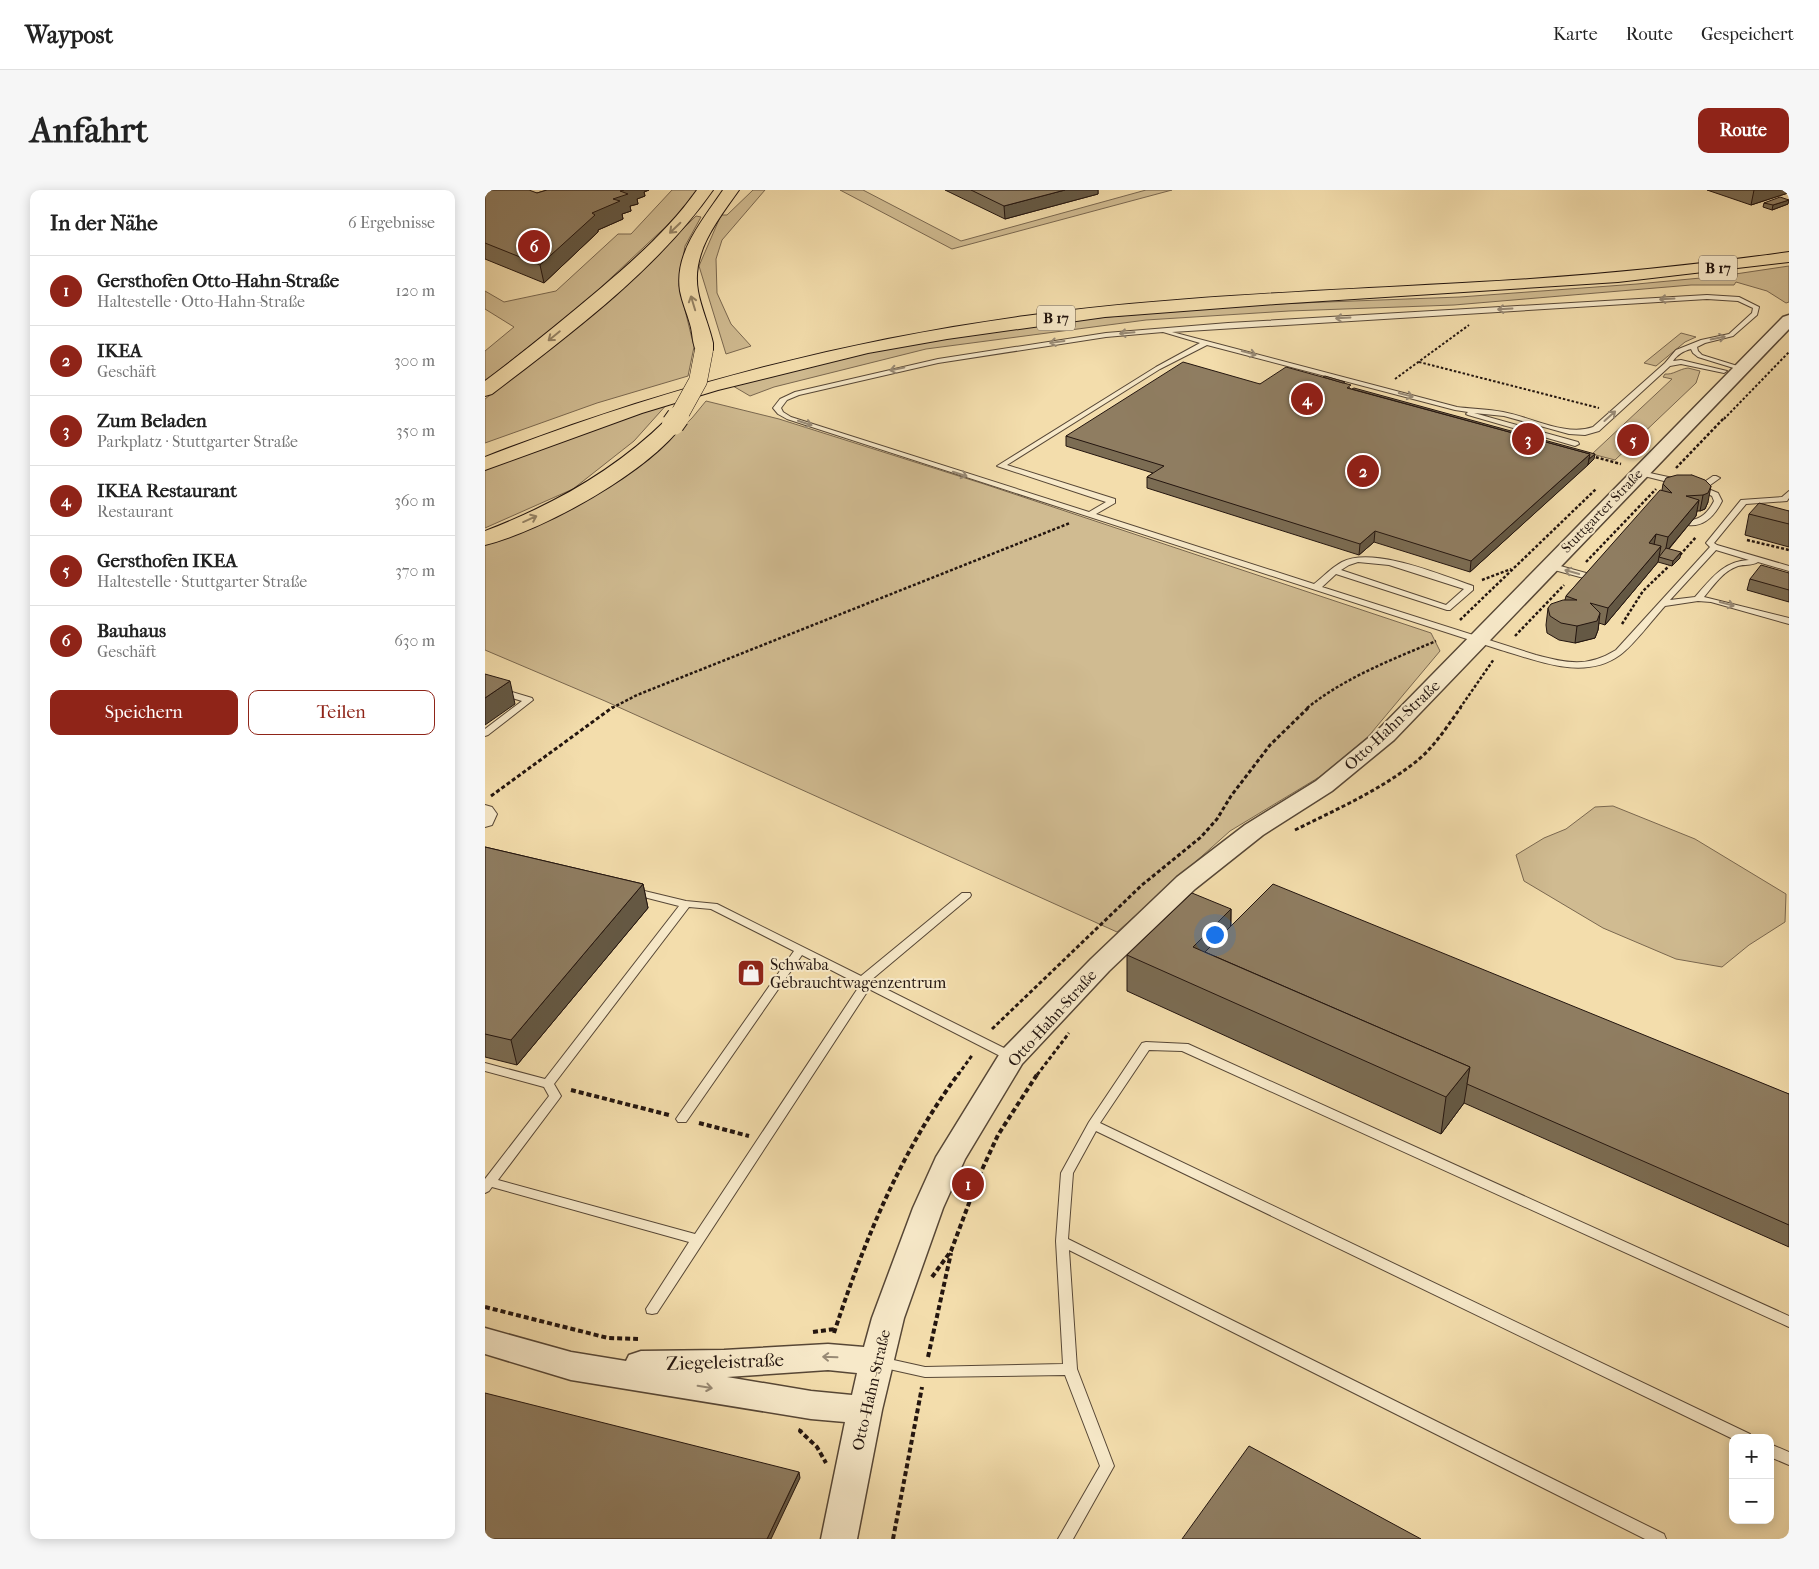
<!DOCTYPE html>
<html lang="de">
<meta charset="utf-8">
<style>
body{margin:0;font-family:"IM FELL French Canon",serif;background:#f6f6f6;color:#222}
.controls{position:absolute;right:15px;bottom:15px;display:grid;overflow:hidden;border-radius:10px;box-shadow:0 2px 12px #0003}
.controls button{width:45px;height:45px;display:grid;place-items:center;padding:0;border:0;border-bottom:1px solid #e0e0e0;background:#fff;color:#222;font:25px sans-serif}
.you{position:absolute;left:729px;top:744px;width:18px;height:18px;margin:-12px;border:4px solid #fff;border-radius:50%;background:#1a73e8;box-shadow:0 0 0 8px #1a73e833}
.badge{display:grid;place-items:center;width:32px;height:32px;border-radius:50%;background:#8f2418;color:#fff;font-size:16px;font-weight:700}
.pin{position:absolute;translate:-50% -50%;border:2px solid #fff;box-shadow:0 1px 5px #0006}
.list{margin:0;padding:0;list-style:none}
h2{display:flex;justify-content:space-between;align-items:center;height:65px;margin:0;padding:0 20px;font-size:21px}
h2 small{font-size:16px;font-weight:400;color:#767676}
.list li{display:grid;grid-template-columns:32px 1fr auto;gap:15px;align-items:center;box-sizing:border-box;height:70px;padding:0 20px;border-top:1px solid #e0e0e0}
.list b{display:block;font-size:19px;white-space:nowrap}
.list p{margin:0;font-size:16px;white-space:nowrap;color:#767676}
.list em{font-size:16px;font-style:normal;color:#767676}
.actions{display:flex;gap:10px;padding:15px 20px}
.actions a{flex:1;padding:11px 0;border:1px solid #8f2418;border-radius:10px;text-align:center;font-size:18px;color:#8f2418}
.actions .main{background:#8f2418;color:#fff}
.map{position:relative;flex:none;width:1304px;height:1349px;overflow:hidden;border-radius:10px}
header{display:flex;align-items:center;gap:30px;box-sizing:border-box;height:70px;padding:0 25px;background:#fff;border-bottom:1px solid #e0e0e0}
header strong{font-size:24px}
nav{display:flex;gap:28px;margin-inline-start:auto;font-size:18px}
.intro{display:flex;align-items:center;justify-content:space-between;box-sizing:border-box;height:120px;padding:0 30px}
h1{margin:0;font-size:35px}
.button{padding:12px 22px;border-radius:10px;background:#8f2418;color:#fff;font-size:18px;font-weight:700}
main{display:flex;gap:30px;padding:0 30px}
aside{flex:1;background:#fff;border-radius:10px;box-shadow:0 2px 12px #0003}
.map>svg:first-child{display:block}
</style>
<header>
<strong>Waypost</strong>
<nav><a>Karte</a><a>Route</a><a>Gespeichert</a></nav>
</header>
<div class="intro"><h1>Anfahrt</h1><a class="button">Route</a></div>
<main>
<aside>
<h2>In der Nähe<small>6 Ergebnisse</small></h2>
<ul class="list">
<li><span class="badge">1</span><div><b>Gersthofen Otto-Hahn-Straße</b><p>Haltestelle · Otto-Hahn-Straße</p></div><em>120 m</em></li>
<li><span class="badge">2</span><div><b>IKEA</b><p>Geschäft</p></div><em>300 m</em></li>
<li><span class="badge">3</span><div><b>Zum Beladen</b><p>Parkplatz · Stuttgarter Straße</p></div><em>350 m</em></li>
<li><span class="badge">4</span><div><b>IKEA Restaurant</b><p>Restaurant</p></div><em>360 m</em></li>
<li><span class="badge">5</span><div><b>Gersthofen IKEA</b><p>Haltestelle · Stuttgarter Straße</p></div><em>370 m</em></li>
<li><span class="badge">6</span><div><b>Bauhaus</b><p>Geschäft</p></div><em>630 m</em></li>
</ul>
<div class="actions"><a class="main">Speichern</a><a>Teilen</a></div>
</aside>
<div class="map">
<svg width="1304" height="1349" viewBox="0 0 1304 1349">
<rect width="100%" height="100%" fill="#f3ddac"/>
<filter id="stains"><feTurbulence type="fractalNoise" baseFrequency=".004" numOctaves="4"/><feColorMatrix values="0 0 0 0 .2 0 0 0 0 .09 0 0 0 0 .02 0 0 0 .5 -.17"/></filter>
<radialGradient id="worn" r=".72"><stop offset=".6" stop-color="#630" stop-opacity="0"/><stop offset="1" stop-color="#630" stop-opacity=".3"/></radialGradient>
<g fill="#d0bb91" stroke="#7a6850">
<polygon points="187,0 212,0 191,27 96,116 0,191 0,161 29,137 0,119 0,101 19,112 71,101 133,44 146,44"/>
<polygon points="268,0 280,0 237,50 231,69 232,103 246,134 266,156 241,164 214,76 236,25 242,25"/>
<polygon points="355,0 378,0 476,51 661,0 687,0 467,59"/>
<path d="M211,26L216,27L200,56L194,95L209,157L203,186L112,213L0,253V209C74,153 146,91 211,26Z"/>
<polygon points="1304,76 1304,112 1301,113 1282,101 1251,92 1249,95 1206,95 969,115 804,121 661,130 441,159 289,197 265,206 248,196 394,160 477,145 588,130 762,115 975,107 1152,94 1237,86"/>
<polygon points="1196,143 1211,147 1200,152 1171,176 1159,173"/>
<path d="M1203,178L1215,181L1211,193L1130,270L1107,264L1187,189L1178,187L1180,184C1188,185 1194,179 1203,178Z"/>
<polygon points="221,211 294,229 499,294 946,443 955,461 882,548 836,586 745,641 632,742 120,511 0,460 0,355 140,285 177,257 207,228"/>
<polygon points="184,212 149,251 88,299 0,338 0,279"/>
<polygon points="1128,616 1210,649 1301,704 1300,732 1264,755 1237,777 1191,769 1118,738 1039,691 1031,665 1059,648 1081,639 1110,617"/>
</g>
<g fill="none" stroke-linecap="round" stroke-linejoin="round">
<g stroke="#574736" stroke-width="2">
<g id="service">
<path d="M1222,105L1254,107L1274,117L1272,125L1248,146L1220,153L1212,157L1213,161L1217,165L1259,178V180H1255L1213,167L1208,163L1206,159C1198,161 1192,165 1188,171L1196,170L1242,181L1239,183L1196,174L1185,176L1114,241L1100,245L1084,244L1019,226L989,223L1093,252L1094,254L1090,256L983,225L981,224L983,222L970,220L722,155L675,179L522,275L630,309V313L611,324L829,394C838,387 846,378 857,372C888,356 956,385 988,396V400L965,420H962L851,384L837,397L1051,465C1082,473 1102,478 1131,460L1225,357L1221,353L1256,310L1297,307L1304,301V308L1302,311L1261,314L1229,353L1232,355L1304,376V381L1273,372C1267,376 1259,374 1253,376C1238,381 1229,395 1219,407L1304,428V434L1226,412L1213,411L1180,416C1168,429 1149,455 1135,465C1099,491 1054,471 1016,460L302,229L293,224L288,218L295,209L310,202L453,169L621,143L743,133ZM1222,109L1253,111L1268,118L1267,123L1244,144L1216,150L1191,160L1180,173L1108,237C1081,247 1046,227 1018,222C1003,219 988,219 972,217L687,142ZM678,142L715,153L671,177L512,276L621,312L604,322L306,227L298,222L296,218L302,210L314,205L453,173L621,147ZM1231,360L1264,370C1238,371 1226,389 1210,407L1185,410ZM873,372L904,375L979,399L961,415L856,380L864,375Z"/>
<polygon points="1151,280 1197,290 1198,292 1197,294 1191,294 1151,284"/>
<path d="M1228,286H1231L1235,288L1221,298L1233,303L1237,311C1230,325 1220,337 1203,335V331C1216,329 1223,323 1229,311L1227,306L1209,297L1215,295Z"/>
<polygon points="1062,374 1068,374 1112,386 1113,388 1109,390 1106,390 1062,378"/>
<polygon points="0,494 47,508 48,510 3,545 0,546 0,539 37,511 0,500"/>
<path d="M147,698L201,711L232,714L376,786L477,703H485L486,705L485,707L385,791L531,864L533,867L531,870H523L384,799L172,1123L167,1124L162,1123L161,1119L204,1052L7,997L4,1001L0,1003V989L64,906L59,897L0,881V873L60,889L194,716L143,703L142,701L143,699ZM204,717L226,719L309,761L193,926L191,929L193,932H201L317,765L375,795L210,1044L13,990L74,909L76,906L69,894Z"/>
<polygon points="661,852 703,854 1304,1126 1304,1137 697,861 664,860 615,933 1265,1244 1267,1248 1248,1249 611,941 588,983 583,1049 1179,1344 1181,1349 1160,1349 584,1060 592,1179 629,1276 588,1349 573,1349 615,1276 580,1185 440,1187 395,1177 390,1176 388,1172 390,1168 395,1167 440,1177 578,1174 571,1051 576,983 604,932 657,853"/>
<polygon points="1285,1254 1304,1262 1304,1275 1285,1267"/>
</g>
</g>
<g stroke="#574736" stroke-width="2">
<polygon id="minor" points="0,615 7,617 12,624 7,635 0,637"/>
</g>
<g stroke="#574736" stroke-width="3">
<path id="tertiary" d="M1304,125V139L909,550L847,601L778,645L710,699L624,781L537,874L480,969L458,1018L419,1128L397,1220L372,1349H336L360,1232L326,1229L86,1190L0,1164V1138L86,1162L141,1171L144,1165L156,1161L239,1160L343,1154L379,1157L387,1128L428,1018L451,967L517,860L606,769L692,687L760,635L831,591L893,540L1298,127ZM343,1180L372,1183L367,1205L326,1201L242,1187Z"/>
</g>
<g stroke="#23150f" stroke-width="2">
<g id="trunk">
<path d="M212,0H228C173,79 83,146 7,204L0,206V191C40,161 78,130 116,98C151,68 185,38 212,0Z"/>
<path d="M238,0H254C233,30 206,62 213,101C216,118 224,135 228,153V160L225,164H213C207,156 208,143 205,134C202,123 197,112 195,101C189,62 218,30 238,0Z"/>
<path d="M1304,62V72L1133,92L791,114L620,127L462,149L383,163L233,200L157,223L0,280V267C175,199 355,151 540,126C708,103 877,100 1045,89C1132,83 1218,74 1304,62Z"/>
<path d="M188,228L195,230L198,234C164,282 57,341 0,355V341C68,315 129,281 181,230Z"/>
</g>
</g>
<g stroke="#23150f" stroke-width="2" stroke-dasharray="2.5 2" stroke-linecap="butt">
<polyline points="934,172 1114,218"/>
<polyline points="910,189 984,135"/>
<polyline points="1239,229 1304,162"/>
</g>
<g stroke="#23150f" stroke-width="2.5" stroke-dasharray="3 2" stroke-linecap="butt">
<polyline points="1106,266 1136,274"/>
<polyline points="1191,278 1240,227"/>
<polyline points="1262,350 1304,360"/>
<polyline points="1195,365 1211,347"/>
<polyline points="1101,372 1171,299"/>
<polyline points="997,390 1026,379"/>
<polyline points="975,430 1111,299"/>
<polyline points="1137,434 1158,401 1184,376"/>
<polyline points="1030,446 1079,395"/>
<polyline points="127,518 152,505 585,333"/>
<path d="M822,518C861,487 906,470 951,451"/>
<polyline points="975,518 1009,469"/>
</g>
<g stroke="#23150f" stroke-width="3" stroke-dasharray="4 2.5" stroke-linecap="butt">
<polyline points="6,606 128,517"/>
<path d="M810,640C852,619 896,600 933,570C950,556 963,535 976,517"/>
<polyline points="507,839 657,695 716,647 732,629 746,606 785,555 824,517"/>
<polyline points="473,885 488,864"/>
<polyline points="552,885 584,843"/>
</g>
<g stroke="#23150f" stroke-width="4" stroke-dasharray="5 3" stroke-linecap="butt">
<polyline points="86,900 184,925"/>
<polyline points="214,933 264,946"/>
<polyline points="447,1087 466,1061 495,984 513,945 553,883"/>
<polyline points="0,1117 123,1148 153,1149"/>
<polyline points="328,1142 350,1139"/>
<path d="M349,1143C379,1051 416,961 474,883"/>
<polyline points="443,1167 466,1063"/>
<polyline points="316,1239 315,1241 332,1257 341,1273"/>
<polyline points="408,1349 437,1197"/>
</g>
<use href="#service" fill="#f7e9c9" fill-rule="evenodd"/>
<use href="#minor" fill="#f7e9c9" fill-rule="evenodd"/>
<use href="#tertiary" fill="#f7e9c9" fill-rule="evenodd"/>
<use href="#trunk" fill="#f3ddac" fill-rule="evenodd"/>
<g stroke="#23150f" stroke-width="19" stroke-linecap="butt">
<polyline id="trunk-bridge-far1" points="192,229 213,191 219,160"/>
</g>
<g stroke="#23150f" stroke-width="24" stroke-linecap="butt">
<polyline id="trunk-bridge" points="188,234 193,227"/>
</g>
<use href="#trunk-bridge-far1" stroke="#f3ddac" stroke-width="18"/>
<use href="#trunk-bridge" stroke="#f3ddac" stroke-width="22"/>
</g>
<g fill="#7b6c53" stroke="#23150f">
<polygon points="0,0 52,3 62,0 164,0 159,2 160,6 152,9 153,14 145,16 146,21 137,24 138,29 113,40 113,42 59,93 0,69"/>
<polygon points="460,0 613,0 613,4 520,29"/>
<polygon points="1222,0 1304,0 1303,3 1266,15"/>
<polygon points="1279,13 1303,14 1287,20 1278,17"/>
<polygon points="859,193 866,199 1109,269 985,382 889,352 874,365 662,298 662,287 668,283 581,256 581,246 775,194"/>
<polygon points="1207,285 1223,312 1220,319 1215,321 1212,321 1211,326 1184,359 1195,368 1187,376 1173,372 1120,435 1114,433 1113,440 1110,448 1090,453 1074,450 1062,443 1061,435 1063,418 1080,410 1081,406 1177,300 1178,294"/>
<polygon points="1304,321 1304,357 1260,345 1264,324"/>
<polygon points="1304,383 1304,412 1262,400 1265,389"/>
<polygon points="0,657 158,694 163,718 32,875 0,867"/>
<polygon points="746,719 746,736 1304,904 1304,1057 979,913 956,944 642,801 642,765"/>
</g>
<g fill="#645844" stroke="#23150f">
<polygon points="139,0 164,0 159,2 160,6 152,9 153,14 145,16 146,21 137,24 138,29 113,40 113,42 59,93 55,75 107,23 128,9 135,1"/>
<polygon points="580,0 613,0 613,4 520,29 519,16"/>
<polygon points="1269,0 1304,0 1303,3 1266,15"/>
<polygon points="1304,10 1303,14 1287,20 1288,15"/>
<polygon points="1105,264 1103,275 985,382 986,371"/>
<polygon points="1110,264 1109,269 1103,275 1104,269"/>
<polygon points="1226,296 1223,312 1220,319 1215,321 1218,305"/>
<polygon points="1214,310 1211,326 1180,363 1183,347"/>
<polygon points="890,341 889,352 874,365 875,354"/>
<polygon points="1171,344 1168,360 1164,353"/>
<polygon points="1176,356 1173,372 1120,435 1123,418"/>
<polygon points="1196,362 1195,368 1187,376 1188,371"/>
<polygon points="1115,423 1113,440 1110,448 1090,453 1092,436"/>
<polygon points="25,491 30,514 0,535 0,508"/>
<polygon points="158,694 163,718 32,875 26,850"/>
<polygon points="746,719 745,754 720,780 708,757"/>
<polygon points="985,877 979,913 956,944 961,907"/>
<polygon points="314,1282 315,1288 286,1349 282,1349"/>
</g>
<g fill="#8f7d61" stroke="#23150f">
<polygon points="0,0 44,0 52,3 62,0 139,0 135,1 143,4 128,9 135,11 107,23 110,25 55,75 0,53"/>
<polygon points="486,0 580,0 519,16"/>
<polygon points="1295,7 1304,10 1288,15 1279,13"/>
<polygon points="698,172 775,194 801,177 866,195 862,198 1105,264 986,371 890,341 875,354 662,287 679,276 581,246"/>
<polygon points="840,186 860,192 858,193 838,187"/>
<polygon points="869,198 1110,264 1104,269 1105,264 867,199"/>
<polygon points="1192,285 1207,285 1220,290 1226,296 1223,303 1218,305 1201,306 1214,310 1183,347 1171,344 1164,353 1176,356 1123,418 1105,413 1115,423 1112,431 1092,436 1076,433 1065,426 1063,418 1066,414 1078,410 1092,410 1081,406 1175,300 1187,303 1178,294 1181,288"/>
<polygon points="1274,313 1304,321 1304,334 1264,324"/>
<polygon points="1181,358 1196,362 1188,371 1174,367"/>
<polygon points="1276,375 1304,383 1304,400 1265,389"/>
<polygon points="0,484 25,491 0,508"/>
<polygon points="0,657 158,694 26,850 0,844"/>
<polygon points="788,694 1304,904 1304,1035 982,894 985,877 720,762"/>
<polygon points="707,703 746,719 708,757 985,877 961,907 642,765"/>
<polygon points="0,1203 314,1282 282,1349 0,1349"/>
<polygon points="764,1256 936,1349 697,1349"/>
</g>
<defs><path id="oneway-shaft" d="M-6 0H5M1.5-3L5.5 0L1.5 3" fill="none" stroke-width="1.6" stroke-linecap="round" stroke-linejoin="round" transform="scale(1.25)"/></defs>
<g stroke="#958365">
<use href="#oneway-shaft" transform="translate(190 38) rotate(136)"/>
<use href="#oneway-shaft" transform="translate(208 113) rotate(-107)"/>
<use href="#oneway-shaft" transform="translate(69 146) rotate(141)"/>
<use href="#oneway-shaft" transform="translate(45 329) rotate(-24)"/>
</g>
<g stroke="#988a75">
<use href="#oneway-shaft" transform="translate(1182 109) rotate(177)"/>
<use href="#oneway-shaft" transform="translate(1020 119) rotate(177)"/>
<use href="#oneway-shaft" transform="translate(858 128) rotate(177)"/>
<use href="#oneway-shaft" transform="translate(642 143) rotate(175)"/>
<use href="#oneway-shaft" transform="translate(1233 148) rotate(-12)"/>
<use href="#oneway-shaft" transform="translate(572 152) rotate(172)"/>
<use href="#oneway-shaft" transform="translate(764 163) rotate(15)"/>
<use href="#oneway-shaft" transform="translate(412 179) rotate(168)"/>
<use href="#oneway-shaft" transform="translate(921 205) rotate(15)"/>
<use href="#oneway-shaft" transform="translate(1125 226) rotate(-42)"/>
<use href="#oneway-shaft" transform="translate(320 233) rotate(18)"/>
<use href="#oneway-shaft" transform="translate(475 284) rotate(18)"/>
<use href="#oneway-shaft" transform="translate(1087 382) rotate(-164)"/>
<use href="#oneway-shaft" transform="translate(1242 414) rotate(15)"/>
<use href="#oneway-shaft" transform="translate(345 1167) rotate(-178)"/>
<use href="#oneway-shaft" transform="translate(220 1197) rotate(9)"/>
</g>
<defs>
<g id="shop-square" transform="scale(1.4375)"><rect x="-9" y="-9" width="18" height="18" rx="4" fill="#8f2418" stroke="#f7e9c9"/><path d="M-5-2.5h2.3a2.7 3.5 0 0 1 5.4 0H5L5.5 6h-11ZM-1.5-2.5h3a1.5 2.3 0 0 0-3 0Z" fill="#fff"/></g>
</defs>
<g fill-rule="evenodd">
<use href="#shop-square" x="266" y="783"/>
</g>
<g text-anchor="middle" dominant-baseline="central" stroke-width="4" stroke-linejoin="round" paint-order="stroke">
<g font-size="14" fill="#23150f" stroke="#f7e9c9">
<text transform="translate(1117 321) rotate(-46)">Stuttgarter Straße</text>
</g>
<g fill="#f7e9c9" stroke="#635547" stroke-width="1">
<rect x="1214" y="65.5" width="38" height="25" rx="4"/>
<rect x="552" y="115.5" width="38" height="25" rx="4"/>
</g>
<g font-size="15" font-weight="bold" fill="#23150f">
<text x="1233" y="78">B 17</text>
<text x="571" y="128">B 17</text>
</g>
<g font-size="16" fill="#23150f" stroke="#f7e9c9">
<text transform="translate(907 535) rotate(-43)">Otto-Hahn-Straße</text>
<text transform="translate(567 828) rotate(-48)">Otto-Hahn-Straße</text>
<text transform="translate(386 1200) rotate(-77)">Otto-Hahn-Straße</text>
</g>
<g font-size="16" fill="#23150f" stroke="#f7e9c9" text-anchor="start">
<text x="285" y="774">Schwaba<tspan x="285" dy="18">Gebrauchtwagenzentrum</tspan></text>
</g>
<g font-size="19" fill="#23150f" stroke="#f7e9c9">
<text transform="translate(240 1172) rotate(-2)">Ziegeleistraße</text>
</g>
</g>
<rect width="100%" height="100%" filter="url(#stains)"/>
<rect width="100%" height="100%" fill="url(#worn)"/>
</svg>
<div class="controls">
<button>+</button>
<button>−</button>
</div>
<div class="you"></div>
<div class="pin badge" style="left:483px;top:994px">1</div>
<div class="pin badge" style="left:878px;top:281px">2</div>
<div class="pin badge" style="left:1043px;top:249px">3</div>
<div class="pin badge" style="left:822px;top:209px">4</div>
<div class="pin badge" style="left:1148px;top:250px">5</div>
<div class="pin badge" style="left:49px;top:56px">6</div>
</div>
</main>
